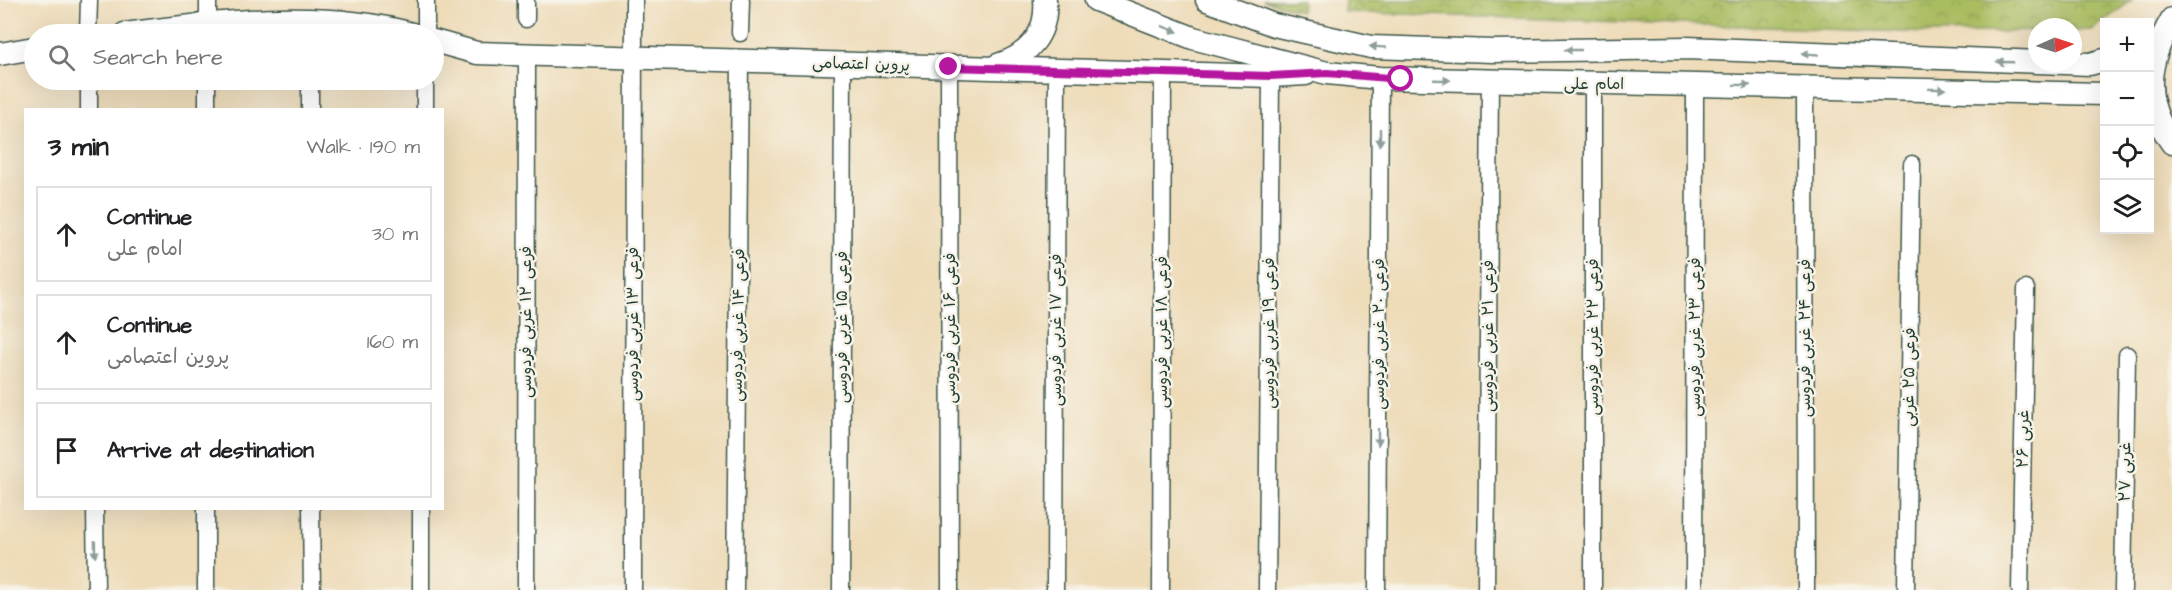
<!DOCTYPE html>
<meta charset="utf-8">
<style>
body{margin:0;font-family:"Architects Daughter","Playpen Sans Arabic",sans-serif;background:#f2f2f2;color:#202124}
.controls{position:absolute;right:18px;top:18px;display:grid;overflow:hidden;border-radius:0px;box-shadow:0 6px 24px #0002}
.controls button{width:54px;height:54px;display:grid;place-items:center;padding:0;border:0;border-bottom:2px solid #e0e0e0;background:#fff;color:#202124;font:30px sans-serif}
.compass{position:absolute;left:2028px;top:18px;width:54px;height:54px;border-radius:50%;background:#fff;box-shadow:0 6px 24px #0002;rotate:87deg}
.stop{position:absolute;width:18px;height:18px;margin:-14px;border:4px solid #b5179e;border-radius:50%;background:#fff}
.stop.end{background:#b5179e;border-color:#fff;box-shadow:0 2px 6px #0008}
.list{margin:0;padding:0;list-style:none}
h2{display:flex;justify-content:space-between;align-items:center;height:78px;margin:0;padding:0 24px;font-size:26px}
h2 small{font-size:20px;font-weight:400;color:#757577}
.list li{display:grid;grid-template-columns:39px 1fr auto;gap:18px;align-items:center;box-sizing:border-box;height:96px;margin:0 12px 12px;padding:0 12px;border:2px solid #e0e0e0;border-radius:0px}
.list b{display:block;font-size:22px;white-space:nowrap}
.list p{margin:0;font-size:20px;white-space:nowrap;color:#757577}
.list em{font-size:20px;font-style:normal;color:#757577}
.icon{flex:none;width:33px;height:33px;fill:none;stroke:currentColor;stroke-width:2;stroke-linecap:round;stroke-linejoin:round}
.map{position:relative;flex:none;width:2172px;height:590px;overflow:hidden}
.search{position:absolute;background:#fff;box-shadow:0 6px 24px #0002;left:24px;top:24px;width:420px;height:66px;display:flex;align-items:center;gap:15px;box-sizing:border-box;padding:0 21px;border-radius:33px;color:#757577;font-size:22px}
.panel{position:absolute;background:#fff;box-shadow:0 6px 24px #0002;left:24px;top:108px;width:420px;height:402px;border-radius:0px}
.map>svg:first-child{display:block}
</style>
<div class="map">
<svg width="2172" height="590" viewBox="0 0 2172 590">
<defs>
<pattern id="park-crowns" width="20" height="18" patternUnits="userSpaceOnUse" patternTransform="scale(1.5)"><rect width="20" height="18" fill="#a9bc60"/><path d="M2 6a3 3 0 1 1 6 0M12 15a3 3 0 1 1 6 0" fill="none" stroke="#899a50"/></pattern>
</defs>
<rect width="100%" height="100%" fill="#f7f3e8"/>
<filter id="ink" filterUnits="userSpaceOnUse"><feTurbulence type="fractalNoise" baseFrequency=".0167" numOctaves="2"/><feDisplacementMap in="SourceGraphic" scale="12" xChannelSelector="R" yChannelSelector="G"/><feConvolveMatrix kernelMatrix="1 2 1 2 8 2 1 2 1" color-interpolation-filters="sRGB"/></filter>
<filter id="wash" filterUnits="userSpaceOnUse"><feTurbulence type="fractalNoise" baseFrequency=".008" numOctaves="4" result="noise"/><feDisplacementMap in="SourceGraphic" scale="24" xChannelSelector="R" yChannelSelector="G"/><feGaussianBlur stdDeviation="1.35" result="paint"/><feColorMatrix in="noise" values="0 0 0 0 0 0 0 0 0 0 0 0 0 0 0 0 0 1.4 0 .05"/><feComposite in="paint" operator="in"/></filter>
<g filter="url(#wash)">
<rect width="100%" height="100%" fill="#eedcb9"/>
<g fill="url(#park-crowns)" stroke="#647c4a" stroke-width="1.5">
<polygon points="1263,0 1302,0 1301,11"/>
<polygon points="1345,0 2132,0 2092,30 2073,31 2073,27 2037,27 2037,31 1933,33 1344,12"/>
</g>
</g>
<g filter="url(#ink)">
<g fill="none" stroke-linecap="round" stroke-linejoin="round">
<g stroke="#3e5548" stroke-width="19">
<g id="street">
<polyline points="208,0 208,34"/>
<polyline points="426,0 426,34"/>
<polyline points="526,19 526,0"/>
<polyline points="740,33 741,0"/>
<polyline points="88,34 89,0"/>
<polyline points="949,67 950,590"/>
<polyline points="89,80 89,110"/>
<polyline points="310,80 310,110"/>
<polyline points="1805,86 1806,590"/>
<polyline points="207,110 207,80"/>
<polyline points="425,110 425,80"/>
<polyline points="95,508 96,590"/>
<polyline points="311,508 312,590"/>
<polyline points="206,590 206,508"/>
<polyline points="421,590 421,508"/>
<polyline points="526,590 527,55"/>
<polyline points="633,590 634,0"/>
<polyline points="735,590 740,60"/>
<polyline points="841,590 843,63"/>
<polyline points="1055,590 1057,69"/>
<polyline points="1161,590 1163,73"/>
<polyline points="1267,590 1271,76"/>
<polyline points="1377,590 1380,78"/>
<polyline points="1486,590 1490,82"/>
<polyline points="1593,590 1593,85"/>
<polyline points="1694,590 1695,84"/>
<polyline points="1906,590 1912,164"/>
<polyline points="2020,590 2026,289"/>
<polyline points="2123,590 2127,355"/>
</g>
</g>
<g stroke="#3e5548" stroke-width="25">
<g id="secondary">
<polyline points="1096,0 1193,38 1327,73 1380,78 2104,94"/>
<polyline points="1207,0 1274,25 1371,47 1493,51 1686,48 2090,64 2104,60"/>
<path d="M2172,19C2147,62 2141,100 2172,143"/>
<path d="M125,34C216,22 323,9 412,34"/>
<polyline points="434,41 477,53 1271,76 1306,74"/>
<polyline points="0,54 34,48"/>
<path d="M998,65C1029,55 1048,34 1045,0"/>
</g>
</g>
<use href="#street" stroke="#fff" stroke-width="16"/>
<use href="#secondary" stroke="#fff" stroke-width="22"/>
</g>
<defs><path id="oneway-solid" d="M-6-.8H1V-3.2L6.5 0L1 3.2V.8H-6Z" transform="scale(1.5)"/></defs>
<g fill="#8f9e9a">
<use href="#oneway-solid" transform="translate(1170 29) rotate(21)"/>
<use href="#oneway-solid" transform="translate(1378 47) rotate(-176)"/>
<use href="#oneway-solid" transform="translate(1573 50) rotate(180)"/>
<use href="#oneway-solid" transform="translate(1810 54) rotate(-177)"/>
<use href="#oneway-solid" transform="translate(2005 62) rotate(-178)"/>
<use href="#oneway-solid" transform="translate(1442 80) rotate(2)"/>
<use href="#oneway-solid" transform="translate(1742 85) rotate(1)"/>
<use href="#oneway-solid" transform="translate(1937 89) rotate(1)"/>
<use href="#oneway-solid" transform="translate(1380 137) rotate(90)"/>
<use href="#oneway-solid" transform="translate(1378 437) rotate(90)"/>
<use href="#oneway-solid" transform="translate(95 549) rotate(89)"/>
</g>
</g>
<g fill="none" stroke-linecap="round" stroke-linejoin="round" filter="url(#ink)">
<polyline stroke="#b5179e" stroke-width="8" points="949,67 1271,76 1327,73 1401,79"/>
</g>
<g text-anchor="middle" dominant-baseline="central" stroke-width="5" stroke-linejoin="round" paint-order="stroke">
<g font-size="16" fill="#1f3d34" stroke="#f7f3e8">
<text transform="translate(861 64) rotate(2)">پروین اعتصامی</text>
<text x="1594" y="84">امام علی</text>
<text transform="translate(526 322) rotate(-90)">فرعی ۱۲ غربی فردوسی</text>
<text transform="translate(633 324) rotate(-90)">فرعی ۱۳ غربی فردوسی</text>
<text transform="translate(738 325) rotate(-89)">فرعی ۱۴ غربی فردوسی</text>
<text transform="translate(842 327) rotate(-90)">فرعی ۱۵ غربی فردوسی</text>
<text transform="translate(950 328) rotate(-90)">فرعی ۱۶ غربی فردوسی</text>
<text transform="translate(1056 330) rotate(-90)">فرعی ۱۷ غربی فردوسی</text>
<text transform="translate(1162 332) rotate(-90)">فرعی ۱۸ غربی فردوسی</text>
<text transform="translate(1269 333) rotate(-90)">فرعی ۱۹ غربی فردوسی</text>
<text transform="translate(1379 334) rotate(-90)">فرعی ۲۰ غربی فردوسی</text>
<text transform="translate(1488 336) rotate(-90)">فرعی ۲۱ غربی فردوسی</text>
<text transform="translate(1593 337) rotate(-90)">فرعی ۲۲ غربی فردوسی</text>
<text transform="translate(1695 337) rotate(-90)">فرعی ۲۳ غربی فردوسی</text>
<text transform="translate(1805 338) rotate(-90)">فرعی ۲۴ غربی فردوسی</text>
<text transform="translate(1909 377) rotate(-89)">فرعی ۲۵ غربی</text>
<text transform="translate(2023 439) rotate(-89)">۲۶ غربی</text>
<text transform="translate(2125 472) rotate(-89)">۲۷ غربی</text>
</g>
</g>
</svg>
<div class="controls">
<button>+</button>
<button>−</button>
<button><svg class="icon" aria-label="locate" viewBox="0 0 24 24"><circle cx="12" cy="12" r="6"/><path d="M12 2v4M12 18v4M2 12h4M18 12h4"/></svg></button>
<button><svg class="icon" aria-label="layers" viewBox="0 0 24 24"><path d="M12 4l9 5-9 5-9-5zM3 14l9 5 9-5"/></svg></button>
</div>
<svg class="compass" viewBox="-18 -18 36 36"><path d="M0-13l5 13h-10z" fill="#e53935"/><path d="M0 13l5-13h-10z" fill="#757577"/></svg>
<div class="stop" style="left:1401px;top:79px"></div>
<div class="stop end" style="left:949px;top:67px"></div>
<div class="search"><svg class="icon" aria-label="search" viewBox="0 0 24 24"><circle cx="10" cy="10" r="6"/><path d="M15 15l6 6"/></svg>Search here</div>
<section class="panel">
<h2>3 min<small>Walk · 190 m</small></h2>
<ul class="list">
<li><svg class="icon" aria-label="ahead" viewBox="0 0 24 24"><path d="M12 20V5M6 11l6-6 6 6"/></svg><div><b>Continue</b><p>امام علی</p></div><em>30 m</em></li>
<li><svg class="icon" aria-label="ahead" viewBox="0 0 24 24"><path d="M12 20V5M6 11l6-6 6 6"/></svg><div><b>Continue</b><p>پروین اعتصامی</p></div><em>160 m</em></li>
<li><svg class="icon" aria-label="arrive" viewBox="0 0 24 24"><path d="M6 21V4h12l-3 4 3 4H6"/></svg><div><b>Arrive at destination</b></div></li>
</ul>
</section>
</div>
